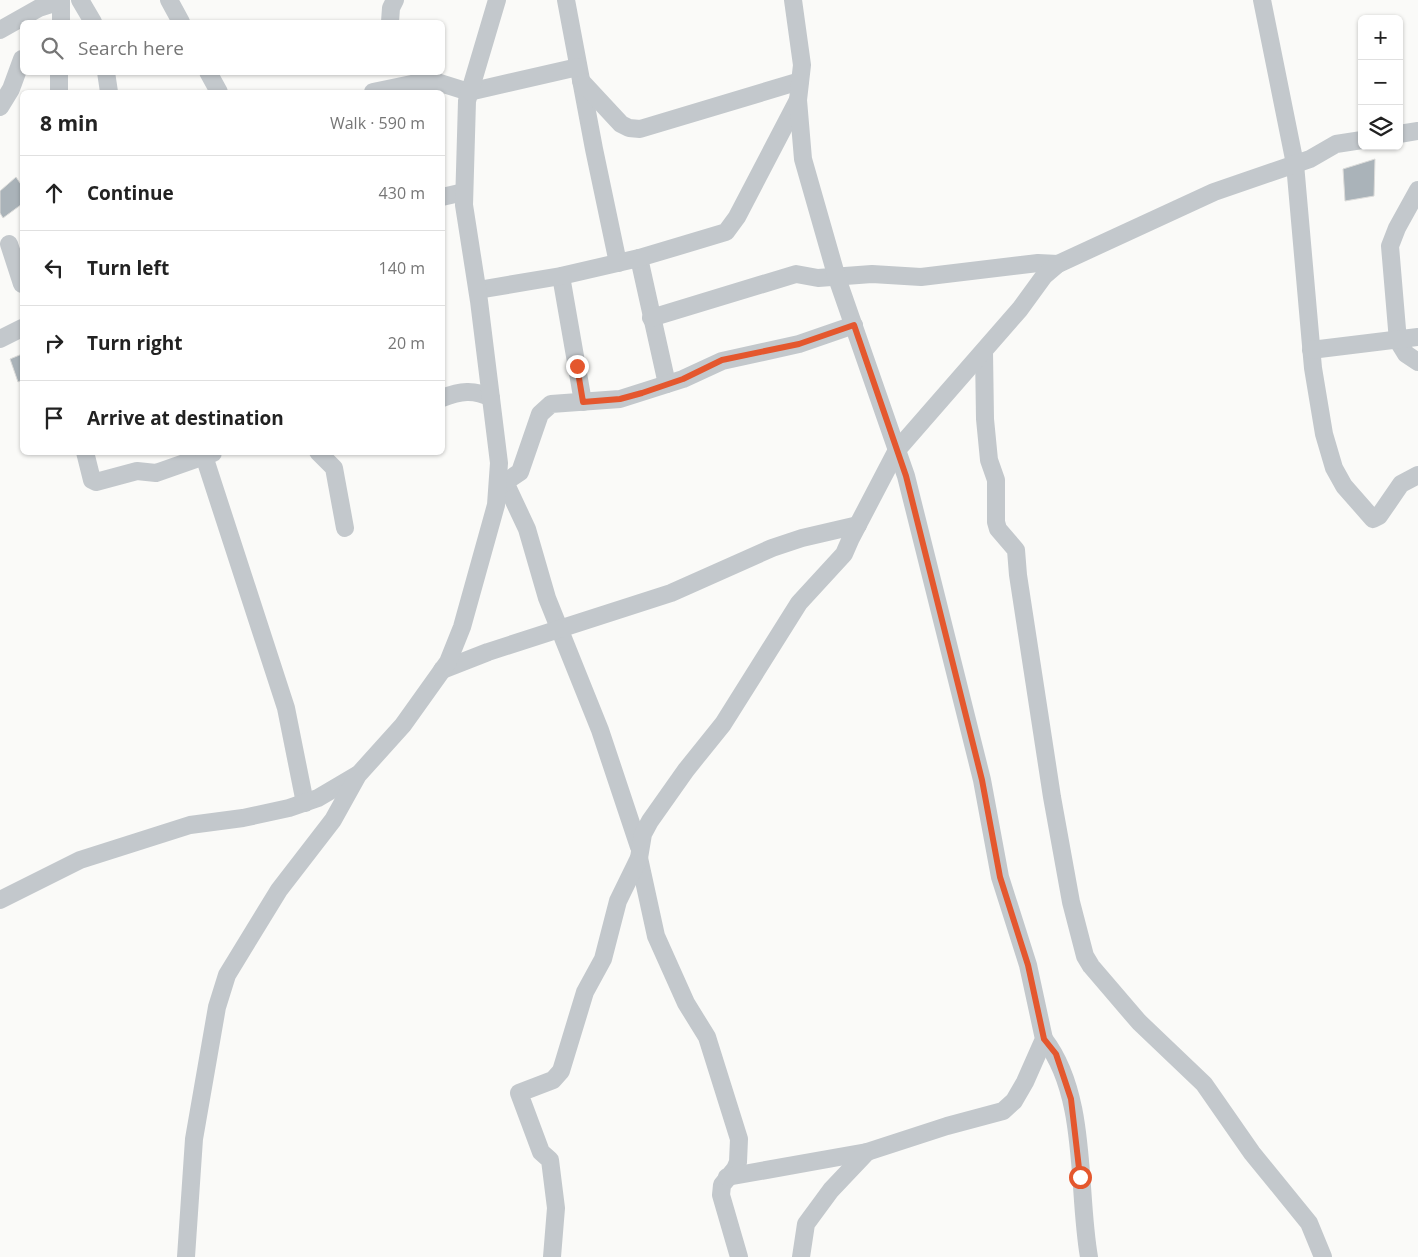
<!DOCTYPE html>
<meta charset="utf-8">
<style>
body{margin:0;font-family:"Open Sans",sans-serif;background:#f2f2f2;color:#222}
.controls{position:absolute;right:15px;top:15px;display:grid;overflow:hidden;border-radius:8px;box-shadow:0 1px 4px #0004}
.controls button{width:45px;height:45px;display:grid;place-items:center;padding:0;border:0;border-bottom:1px solid #e0e0e0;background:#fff;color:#222;font:25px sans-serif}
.stop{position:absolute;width:15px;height:15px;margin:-11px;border:4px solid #e4572e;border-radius:50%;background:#fff}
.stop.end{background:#e4572e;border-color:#fff;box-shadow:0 1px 5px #0008}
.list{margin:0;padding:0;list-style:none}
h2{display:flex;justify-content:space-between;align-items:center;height:65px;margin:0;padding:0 20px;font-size:21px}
h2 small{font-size:16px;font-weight:400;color:#767676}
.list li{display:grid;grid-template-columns:32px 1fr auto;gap:15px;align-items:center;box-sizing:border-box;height:75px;padding:0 20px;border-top:1px solid #e0e0e0}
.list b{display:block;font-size:19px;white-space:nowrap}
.list em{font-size:16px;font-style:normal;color:#767676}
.icon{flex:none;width:28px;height:28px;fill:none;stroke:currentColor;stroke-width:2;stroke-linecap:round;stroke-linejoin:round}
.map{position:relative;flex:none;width:1418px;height:1257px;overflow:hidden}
.search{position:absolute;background:#fff;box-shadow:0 1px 4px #0004;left:20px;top:20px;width:425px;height:55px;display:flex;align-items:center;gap:12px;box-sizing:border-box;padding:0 18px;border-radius:8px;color:#767676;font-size:19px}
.panel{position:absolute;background:#fff;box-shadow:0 1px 4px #0004;left:20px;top:90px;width:425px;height:365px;border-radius:8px}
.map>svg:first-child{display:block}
</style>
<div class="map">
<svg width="1418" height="1257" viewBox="0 0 1418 1257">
<rect width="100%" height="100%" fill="#fafaf8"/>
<g fill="#aab3b9" stroke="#dcdcda">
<polygon points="1375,159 1374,196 1345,201 1343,169"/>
<polygon points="16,177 22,186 22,204 3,218 0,213 0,191"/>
<polygon points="22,354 22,380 18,382 10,359"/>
</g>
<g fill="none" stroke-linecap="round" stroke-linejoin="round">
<g stroke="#c3c8cc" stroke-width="18">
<polyline points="80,0 93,22"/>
<polyline points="169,0 181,22"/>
<polyline points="566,0 594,149 618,263"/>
<polyline points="1262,0 1295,164 1313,368 1324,434 1334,468 1344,486 1373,519 1379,516 1401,484 1418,475"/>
<polyline points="61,22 61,0"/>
<polyline points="390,22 391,8 395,0"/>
<polyline points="0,30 39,8 61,1"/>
<polyline points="106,72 109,92"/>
<polyline points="208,72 219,92"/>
<polyline points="581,81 621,124 629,128 640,129 800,81"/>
<polyline points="59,92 59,72"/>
<polyline points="373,92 426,81 437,82 469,92 578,67"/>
<polyline points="0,107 11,89 22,59"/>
<polyline points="1399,134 1418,131"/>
<polyline points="1418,190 1397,228 1390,246 1398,341 1406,354 1418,362"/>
<polyline points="442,197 464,192"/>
<polyline points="9,244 22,284"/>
<polyline points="639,258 667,384"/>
<polyline points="561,276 583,402"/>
<polyline points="478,290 561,276 639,258 726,232 737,217 798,100"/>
<polyline points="651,318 796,274 818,278 872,274 921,277 1038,263 1058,264"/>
<polyline points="0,339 22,328"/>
<polyline points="1311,350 1418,337"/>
<polyline points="984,352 985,419 989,460 996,480 996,522 998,529 1016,550 1018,575 1052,797 1071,902 1085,956 1091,966 1139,1022 1204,1084 1252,1153 1309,1223 1323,1257"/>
<path d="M442,398C460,391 474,389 491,398"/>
<polyline points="85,452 92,480 96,482 137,471 156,473 213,453"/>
<polyline points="318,452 334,468 345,528"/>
<polyline points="204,456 286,708 305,803"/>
<polyline points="505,482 527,529 547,598 600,730 639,847"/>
<polyline points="498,487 520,472 540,414 551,404 620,399 683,379 722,361 799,344 854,325"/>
<polyline points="442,670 488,652 671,593 772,548 802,538 858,525"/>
<polyline points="639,858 656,936 686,1003 707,1037 739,1139 738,1162 735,1169 722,1185 721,1195 739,1257"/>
<polyline points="0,900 80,860 190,825 243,818 289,808 318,798 357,775"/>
<path d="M1044,1039C1088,1096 1077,1189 1089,1257"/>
<polyline points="727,1177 867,1152 947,1126 1003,1111 1014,1101 1025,1082 1044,1039 1028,965 1000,877 982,780 906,476 837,278 803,159 798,100 802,65 793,0"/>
<polyline points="186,1257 194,1139 217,1007 227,975 279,890 333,820 358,775 403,725 448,662 462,627 496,505 499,463 479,301 464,205 467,101 497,0"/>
<polyline points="552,1257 556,1208 550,1160 541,1152 519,1093 553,1080 561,1071 585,992 603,959 618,901 639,858 643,834 650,821 686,770 723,724 799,603 844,554 851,538 897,450 1020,309 1044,276 1058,264 1214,192 1310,159 1336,144 1362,140"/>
<polyline points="801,1257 806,1224 831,1190 867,1152"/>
</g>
</g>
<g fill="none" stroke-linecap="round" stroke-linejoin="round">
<polyline stroke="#e4572e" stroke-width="6" points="577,366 583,402 620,399 642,393 683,379 722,360 799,344 854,325 906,476 982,780 1000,877 1028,965 1044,1039 1056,1054 1071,1099 1080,1177"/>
</g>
</svg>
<div class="controls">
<button>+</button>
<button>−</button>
<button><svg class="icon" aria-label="layers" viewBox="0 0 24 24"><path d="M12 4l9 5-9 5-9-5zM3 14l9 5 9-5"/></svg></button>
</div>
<div class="stop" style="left:1080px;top:1177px"></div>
<div class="stop end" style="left:577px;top:366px"></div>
<div class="search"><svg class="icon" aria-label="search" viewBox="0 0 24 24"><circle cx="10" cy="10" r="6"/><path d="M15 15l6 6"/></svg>Search here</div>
<section class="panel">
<h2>8 min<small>Walk · 590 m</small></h2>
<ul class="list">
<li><svg class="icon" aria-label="ahead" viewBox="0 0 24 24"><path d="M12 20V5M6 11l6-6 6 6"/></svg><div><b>Continue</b></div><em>430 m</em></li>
<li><svg class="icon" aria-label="left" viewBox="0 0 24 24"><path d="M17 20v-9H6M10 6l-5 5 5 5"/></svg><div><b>Turn left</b></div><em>140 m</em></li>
<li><svg class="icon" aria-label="right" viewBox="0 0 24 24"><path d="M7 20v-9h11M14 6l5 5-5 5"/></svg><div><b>Turn right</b></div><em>20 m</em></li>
<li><svg class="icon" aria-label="arrive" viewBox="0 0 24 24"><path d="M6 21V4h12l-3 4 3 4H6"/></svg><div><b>Arrive at destination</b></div></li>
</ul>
</section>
</div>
